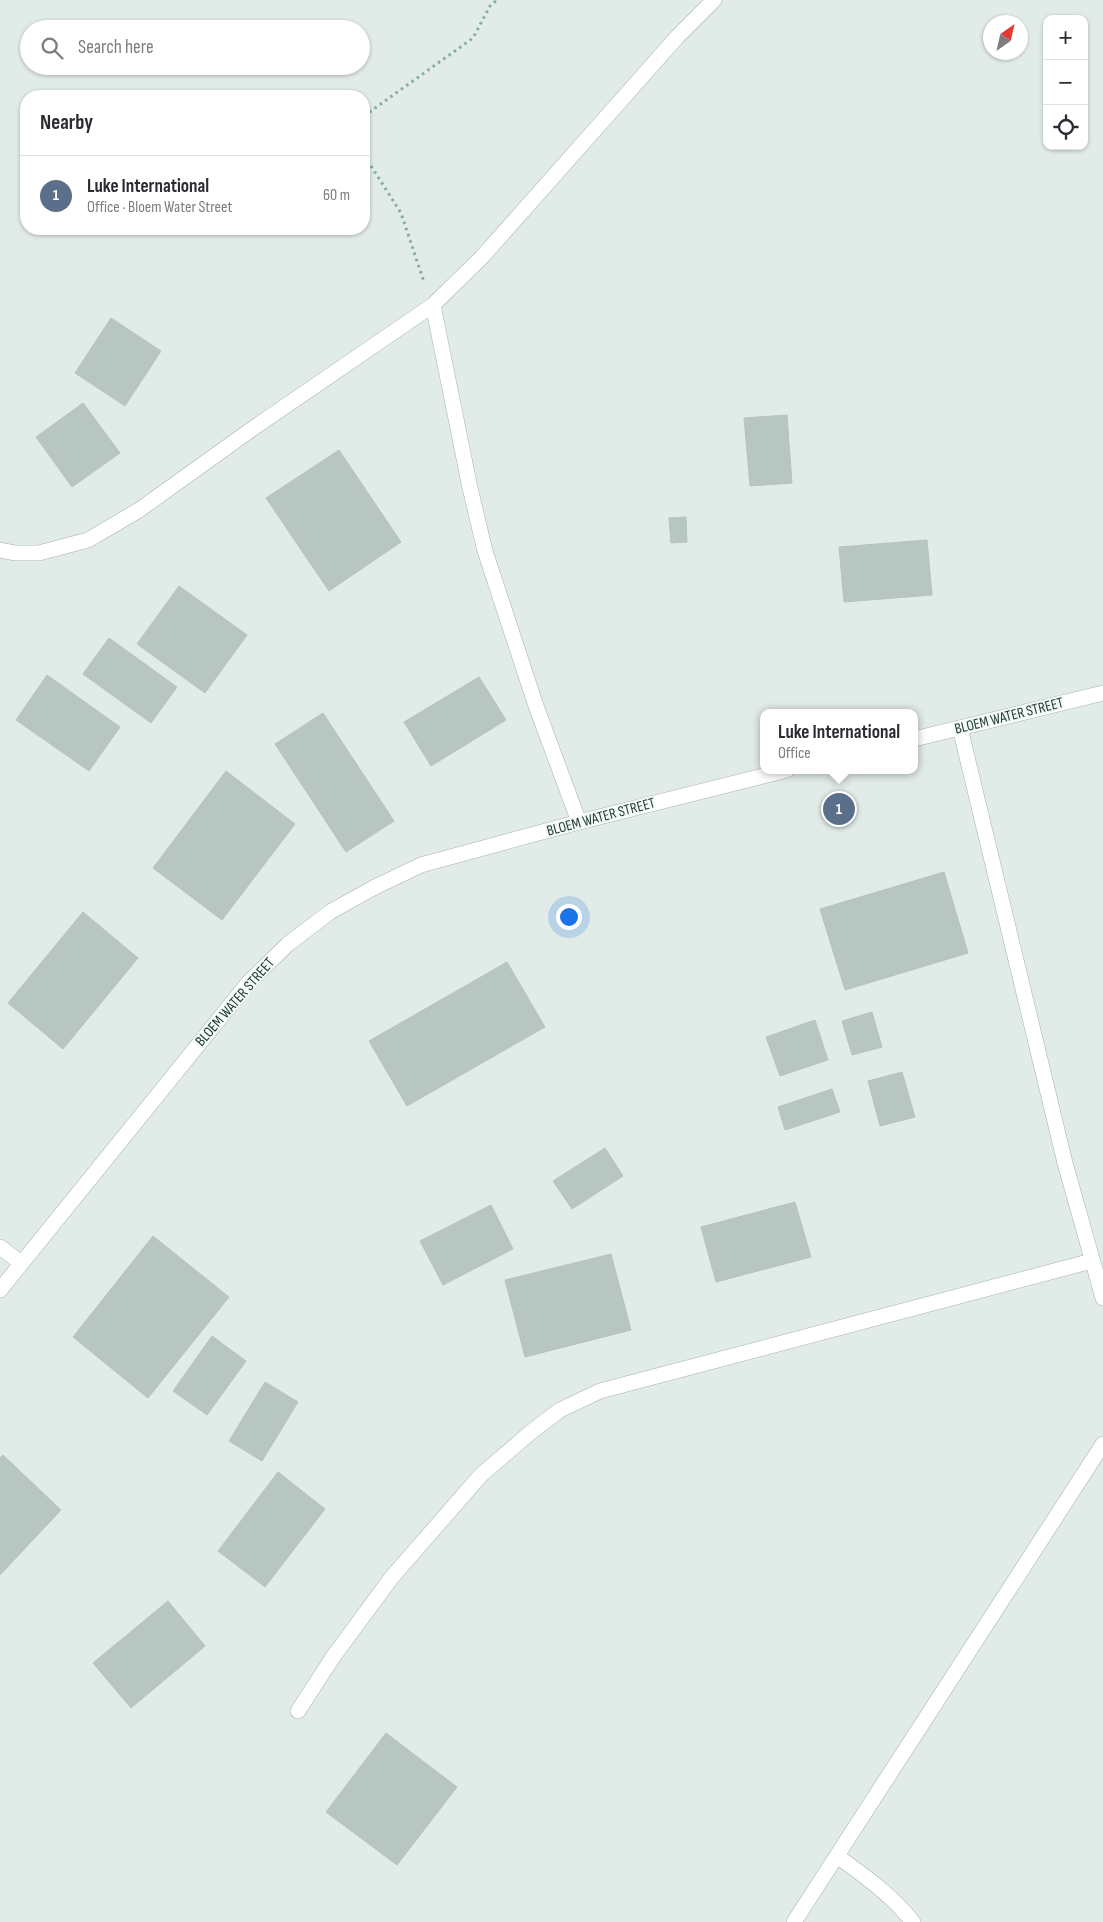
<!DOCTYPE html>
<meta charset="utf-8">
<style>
body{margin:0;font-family:"Sofia Sans Condensed",sans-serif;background:#f7f7f7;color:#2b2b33}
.controls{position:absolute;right:15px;top:15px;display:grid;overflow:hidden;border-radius:10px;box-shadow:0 1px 4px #0004}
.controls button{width:45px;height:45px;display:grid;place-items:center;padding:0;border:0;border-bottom:1px solid #e1e1e2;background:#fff;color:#2b2b33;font:25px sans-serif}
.compass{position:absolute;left:983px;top:15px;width:45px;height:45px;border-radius:50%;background:#fff;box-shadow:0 1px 4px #0004;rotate:34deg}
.you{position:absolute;left:568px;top:916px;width:18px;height:18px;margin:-12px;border:4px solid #fff;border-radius:50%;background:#1a73e8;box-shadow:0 0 0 8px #1a73e833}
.badge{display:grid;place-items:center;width:32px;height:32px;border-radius:50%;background:#7c3aed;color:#fff;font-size:16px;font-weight:700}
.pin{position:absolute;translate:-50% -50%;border:2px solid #fff;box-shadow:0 1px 5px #0006}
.popup{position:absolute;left:760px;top:709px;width:158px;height:65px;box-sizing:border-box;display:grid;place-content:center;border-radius:10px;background:#fff;filter:drop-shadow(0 1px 4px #0005);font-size:16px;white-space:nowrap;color:#7c7c81}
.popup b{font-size:19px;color:#2b2b33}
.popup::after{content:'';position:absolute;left:50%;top:100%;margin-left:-10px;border:10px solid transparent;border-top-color:#fff}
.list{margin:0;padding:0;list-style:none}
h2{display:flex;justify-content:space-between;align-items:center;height:65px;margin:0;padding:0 20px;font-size:21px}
h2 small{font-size:16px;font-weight:400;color:#7c7c81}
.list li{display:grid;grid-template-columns:32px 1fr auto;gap:15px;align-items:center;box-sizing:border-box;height:80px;padding:0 20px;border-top:1px solid #e1e1e2}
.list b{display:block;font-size:19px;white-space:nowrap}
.list p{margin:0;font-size:16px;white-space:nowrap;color:#7c7c81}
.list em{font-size:16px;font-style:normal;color:#7c7c81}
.icon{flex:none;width:28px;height:28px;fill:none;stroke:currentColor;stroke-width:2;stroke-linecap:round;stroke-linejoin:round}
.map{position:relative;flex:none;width:1103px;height:1922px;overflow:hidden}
.search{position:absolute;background:#fff;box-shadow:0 1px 4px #0004;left:20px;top:20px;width:350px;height:55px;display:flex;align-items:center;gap:12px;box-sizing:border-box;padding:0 18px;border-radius:28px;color:#7c7c81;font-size:19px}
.panel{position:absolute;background:#fff;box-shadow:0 1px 4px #0004;left:20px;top:90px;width:350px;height:145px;border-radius:20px}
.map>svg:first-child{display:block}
</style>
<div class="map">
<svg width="1103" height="1922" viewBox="0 0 1103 1922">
<rect width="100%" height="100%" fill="#e1ebe7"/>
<g fill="#b7c6c1" stroke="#b4c4bf">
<polygon points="111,318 161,351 125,406 75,373"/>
<polygon points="83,403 120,453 72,487 36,437"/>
<polygon points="787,415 792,483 750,486 744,418"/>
<polygon points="339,450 401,542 329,591 266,498"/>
<polygon points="686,517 687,542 671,543 669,518"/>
<polygon points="927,540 932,595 844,602 839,547"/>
<polygon points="179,586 247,635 205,693 137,644"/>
<polygon points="109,638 177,687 151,723 83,674"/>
<polygon points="47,675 120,727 89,771 16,720"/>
<polygon points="479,677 506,720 431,766 404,722"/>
<polygon points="323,713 394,821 346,852 275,744"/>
<polygon points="226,771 295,824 222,920 153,868"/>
<polygon points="944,872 968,953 845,990 820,909"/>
<polygon points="83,912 138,958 63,1049 8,1003"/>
<polygon points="507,962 545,1027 407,1106 369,1041"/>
<polygon points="872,1012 882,1047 852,1055 842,1021"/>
<polygon points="815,1020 828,1060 780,1076 766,1037"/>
<polygon points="902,1072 915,1117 880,1126 868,1081"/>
<polygon points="832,1089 840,1112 785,1130 778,1107"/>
<polygon points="605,1148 623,1176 572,1209 553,1181"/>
<polygon points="795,1202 811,1257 716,1282 701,1227"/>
<polygon points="491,1205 513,1249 443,1285 420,1241"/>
<polygon points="153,1236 229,1297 148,1398 73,1337"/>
<polygon points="611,1254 631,1330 525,1357 505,1280"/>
<polygon points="212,1336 246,1361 207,1415 173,1391"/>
<polygon points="265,1382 298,1402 262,1461 229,1441"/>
<polygon points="3,1455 61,1510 0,1575 0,1458"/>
<polygon points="278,1472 325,1509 265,1587 218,1551"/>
<polygon points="168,1601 205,1646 131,1708 93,1663"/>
<polygon points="386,1733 457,1787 397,1865 326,1812"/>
</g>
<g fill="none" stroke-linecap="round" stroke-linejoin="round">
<g stroke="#a4b3ae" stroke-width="16">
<g id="minor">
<polyline points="433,305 470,488 485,551 536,706 579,822"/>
<polyline points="0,550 15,553 39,553 88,540 139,510 252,429 433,305 482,257 678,36 714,0"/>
<polyline points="960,728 1065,1163 1103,1298"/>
<polyline points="914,739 1103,693"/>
<polyline points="0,1247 21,1263"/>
<polyline points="0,1290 249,982 288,944 330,912 375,887 421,865 579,822 787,770"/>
<polyline points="298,1711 333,1657 392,1577 481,1475 531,1432 560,1410 600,1391 1092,1261"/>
<path d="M837,1856C866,1877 890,1894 913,1922"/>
<polyline points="794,1922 1103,1444"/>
</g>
</g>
<g stroke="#83ada3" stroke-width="3" stroke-dasharray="2.5 4" stroke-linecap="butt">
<polyline points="364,116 473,38 490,6 497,0"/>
<polyline points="364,155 401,213 424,282"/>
</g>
<use href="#minor" stroke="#fff" stroke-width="15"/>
</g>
<g text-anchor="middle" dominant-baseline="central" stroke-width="4" stroke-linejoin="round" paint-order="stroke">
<g font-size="15" fill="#223b36" stroke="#f2f8f5">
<text transform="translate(1009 716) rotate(-14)">BLOEM WATER STREET</text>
<text transform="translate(601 817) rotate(-15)">BLOEM WATER STREET</text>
<text transform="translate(235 1002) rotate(-49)">BLOEM WATER STREET</text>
</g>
</g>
</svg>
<div class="controls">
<button>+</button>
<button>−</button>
<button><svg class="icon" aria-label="locate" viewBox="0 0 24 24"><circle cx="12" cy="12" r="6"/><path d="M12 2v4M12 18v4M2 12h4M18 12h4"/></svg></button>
</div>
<svg class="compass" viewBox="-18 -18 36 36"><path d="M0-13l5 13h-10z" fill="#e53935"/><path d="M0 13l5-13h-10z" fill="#7c7c81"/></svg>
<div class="you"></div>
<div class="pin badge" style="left:839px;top:809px;background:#5c6f8a">1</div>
<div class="popup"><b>Luke International</b>Office</div>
<div class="search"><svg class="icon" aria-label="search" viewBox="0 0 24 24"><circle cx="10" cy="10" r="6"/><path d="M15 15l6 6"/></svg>Search here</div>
<section class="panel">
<h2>Nearby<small></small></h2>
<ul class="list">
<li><span class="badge" style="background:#5c6f8a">1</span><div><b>Luke International</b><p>Office · Bloem Water Street</p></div><em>60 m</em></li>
</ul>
</section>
</div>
